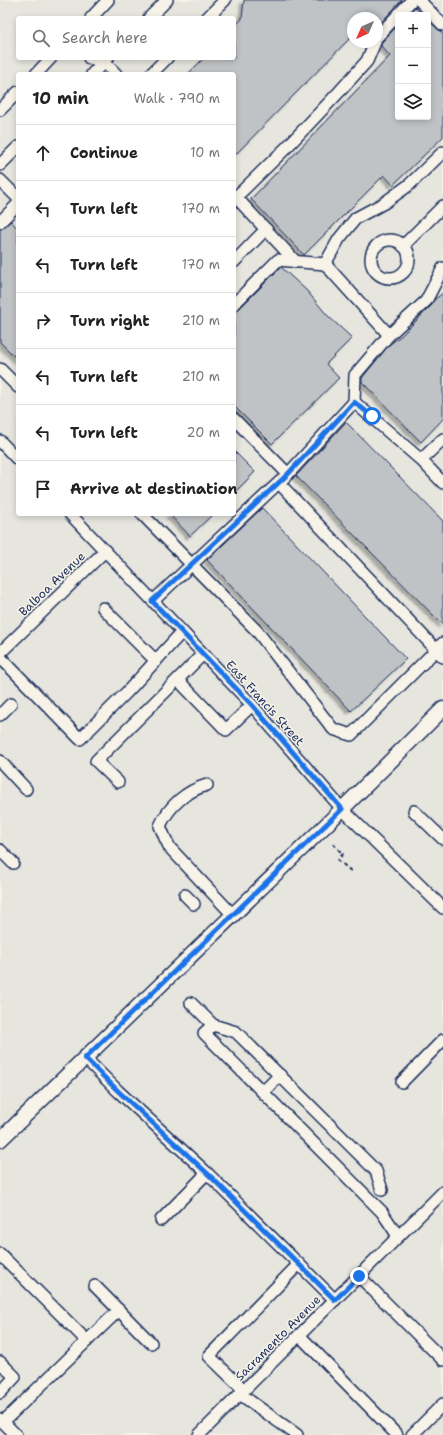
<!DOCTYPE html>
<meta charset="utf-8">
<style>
body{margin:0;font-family:"Shantell Sans",sans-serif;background:#f6f6f6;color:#222}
.controls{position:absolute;right:12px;top:12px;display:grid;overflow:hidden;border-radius:4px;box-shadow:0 2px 6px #0003}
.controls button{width:36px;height:36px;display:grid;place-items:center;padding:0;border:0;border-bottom:1px solid #e0e0e0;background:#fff;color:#222;font:20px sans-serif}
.compass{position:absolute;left:347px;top:12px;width:36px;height:36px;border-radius:50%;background:#fff;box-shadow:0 2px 6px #0003;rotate:225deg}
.stop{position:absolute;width:12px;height:12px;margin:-9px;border:3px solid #1a73e8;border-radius:50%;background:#fff}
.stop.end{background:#1a73e8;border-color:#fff;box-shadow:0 1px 4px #0008}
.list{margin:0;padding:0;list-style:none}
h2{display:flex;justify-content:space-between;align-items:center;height:52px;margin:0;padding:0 16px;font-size:17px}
h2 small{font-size:13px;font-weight:400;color:#767676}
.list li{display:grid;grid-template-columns:26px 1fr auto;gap:12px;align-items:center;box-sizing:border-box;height:56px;padding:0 16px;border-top:1px solid #e0e0e0}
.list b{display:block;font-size:15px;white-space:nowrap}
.list em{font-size:13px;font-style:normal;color:#767676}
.icon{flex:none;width:22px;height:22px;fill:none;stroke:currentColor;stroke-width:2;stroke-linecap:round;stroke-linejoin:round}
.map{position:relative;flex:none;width:443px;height:1435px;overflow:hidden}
.search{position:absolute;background:#fff;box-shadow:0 2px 6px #0003;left:16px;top:16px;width:220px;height:44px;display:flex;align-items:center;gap:10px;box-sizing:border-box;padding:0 14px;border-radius:4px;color:#767676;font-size:15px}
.panel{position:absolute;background:#fff;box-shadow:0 2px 6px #0003;left:16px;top:72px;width:220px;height:444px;border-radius:4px}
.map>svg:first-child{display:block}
</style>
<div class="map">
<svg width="443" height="1435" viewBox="0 0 443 1435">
<defs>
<filter id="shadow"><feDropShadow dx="-3.5" dy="3.5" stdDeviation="1" flood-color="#0004"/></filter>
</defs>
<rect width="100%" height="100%" fill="#f7f3e8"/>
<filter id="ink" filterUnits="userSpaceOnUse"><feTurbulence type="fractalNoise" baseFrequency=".025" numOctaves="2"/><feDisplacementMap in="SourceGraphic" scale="8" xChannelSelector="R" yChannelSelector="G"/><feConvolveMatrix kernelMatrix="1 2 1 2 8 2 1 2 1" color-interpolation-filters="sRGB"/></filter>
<g filter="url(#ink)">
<path fill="#e6e5de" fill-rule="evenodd" d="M0,0H443V1435H0ZM398,15H428V117H398ZM18,18H234V58H18ZM353,18H377V42H353ZM18,74H234V514H18Z"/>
<g fill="#c0c3c5" stroke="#1b2f5e" filter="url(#shadow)">
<polygon points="244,0 402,0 377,27 377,18 353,18 353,35 234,156 234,74 188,74 204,58 234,58 234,27 242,19"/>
<polygon points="415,7 423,15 407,15"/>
<polygon points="428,20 443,34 443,137 393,185 384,175 304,255 251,199 390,56 381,46 382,42 398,25 398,117 428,117"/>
<polygon points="11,221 18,229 18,360 0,342 0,230"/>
<polygon points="281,267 307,291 328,316 352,338 326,364 339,378 272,444 234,406 234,312 239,309"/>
<polygon points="443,293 443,419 421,442 362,382 362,378 389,345 402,335 431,306 434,300"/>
<polygon points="346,422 443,521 443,625 296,476"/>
<polygon points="234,451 255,472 234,493"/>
<polygon points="262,508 406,659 351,711 207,560"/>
<polygon points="169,514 213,514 190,536"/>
</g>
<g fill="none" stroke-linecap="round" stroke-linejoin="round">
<g stroke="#1b2f5e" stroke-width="14">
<g id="minor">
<polyline points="419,0 443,25"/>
<polyline points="91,18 108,0"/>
<polyline points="149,18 167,0"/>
<polyline points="207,18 225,0"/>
<polyline points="377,37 412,0"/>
<polyline points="89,58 104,62 116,74"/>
<polyline points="36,74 51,58"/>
<polyline points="92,74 108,58"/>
<polyline points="151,74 167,58"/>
<polyline points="0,110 18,92"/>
<polyline points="0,165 18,147"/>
<polyline points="0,180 18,198"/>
<polyline points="234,195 296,262"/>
<polyline points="236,197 286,148 340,91 367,61 375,42"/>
<polyline points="0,222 18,204"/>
<circle cx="390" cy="259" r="19"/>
<polyline points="403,246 443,206"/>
<polyline points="234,262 266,229"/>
<polyline points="325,264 339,239 356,218 384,203 409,185 443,152"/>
<polyline points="234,304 278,260 325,264 389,335 426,301 443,268"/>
<polyline points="0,369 18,387"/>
<polyline points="354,402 355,375 389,335"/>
<polyline points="234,419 288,474"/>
<polyline points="0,441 18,460"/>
<polyline points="421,460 443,439"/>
<polyline points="279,483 443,657"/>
<polyline points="70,514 252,705 342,809 443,908"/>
<polyline points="142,514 257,631 333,729 351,735 443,643"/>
<polyline points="153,601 288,474 354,402 421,460 443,483"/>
<polyline points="103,608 156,661"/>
<polyline points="0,653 105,551"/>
<polyline points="0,657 80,739 128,691 182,632"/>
<polyline points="178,680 226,730 252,705"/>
<polyline points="0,715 11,704"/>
<polyline points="0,761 26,789"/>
<polyline points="118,782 96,761 203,654"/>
<path d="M207,785C186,791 169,806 160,826L165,838L170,848L233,915"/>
<polyline points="414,811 443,839"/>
<polyline points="0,850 13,863"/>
<polyline points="185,895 194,904"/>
<polyline points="191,1003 213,1025 236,1032 376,1171 382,1190"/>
<polyline points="213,1025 204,1033 382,1212 398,1236"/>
<polyline points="85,1058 118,1091 207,1173"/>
<polyline points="402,1082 443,1040"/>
<polyline points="263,1092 280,1075"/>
<polyline points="161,1220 207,1173 335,1300"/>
<polyline points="0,1254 87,1341"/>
<polyline points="359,1276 443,1360"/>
<polyline points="95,1286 151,1343"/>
<polyline points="299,1335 397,1435"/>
<polyline points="0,1362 15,1377 0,1393"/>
<polyline points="244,1390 209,1356 299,1264"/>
<polyline points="240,1394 297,1435"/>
<polyline points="0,1419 16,1435"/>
<polyline points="3,1422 119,1310"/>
<polyline points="199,1435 443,1192"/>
<polyline points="412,1435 443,1404"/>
</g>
</g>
<g stroke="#1b2f5e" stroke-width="17">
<polyline id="major" points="0,1140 326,825 443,709"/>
</g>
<polyline stroke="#1b2f5e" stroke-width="2" stroke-dasharray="4 3" stroke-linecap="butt" points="333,844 343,854 338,860 352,872"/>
<use href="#minor" stroke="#f7f3e8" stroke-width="11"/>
<use href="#major" stroke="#f7f3e8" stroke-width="14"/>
</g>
</g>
<g fill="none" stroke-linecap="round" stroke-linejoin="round" filter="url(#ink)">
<polyline stroke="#1a73e8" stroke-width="5" points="359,1276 335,1300 207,1173 118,1091 85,1058 342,809 252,705 152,601 288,474 354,402 372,416"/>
</g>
<g text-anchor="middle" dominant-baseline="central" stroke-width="3" stroke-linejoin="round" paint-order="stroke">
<g font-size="12" fill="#1b2f5e" stroke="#f7f3e8">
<text transform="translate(52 584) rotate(-44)">Balboa Avenue</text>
<text transform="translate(265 703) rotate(48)">East Francis Street</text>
<text transform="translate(278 1338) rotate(-45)">Sacramento Avenue</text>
</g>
</g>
</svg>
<div class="controls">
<button>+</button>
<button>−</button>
<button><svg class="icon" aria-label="layers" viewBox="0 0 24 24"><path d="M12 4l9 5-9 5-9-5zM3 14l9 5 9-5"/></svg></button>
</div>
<svg class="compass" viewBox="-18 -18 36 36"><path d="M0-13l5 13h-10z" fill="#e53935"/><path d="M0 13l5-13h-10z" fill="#767676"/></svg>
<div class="stop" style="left:372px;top:416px"></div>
<div class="stop end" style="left:359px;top:1276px"></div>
<div class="search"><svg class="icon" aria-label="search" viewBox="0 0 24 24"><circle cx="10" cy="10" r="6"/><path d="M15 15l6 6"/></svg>Search here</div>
<section class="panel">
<h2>10 min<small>Walk · 790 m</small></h2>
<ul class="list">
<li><svg class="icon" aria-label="ahead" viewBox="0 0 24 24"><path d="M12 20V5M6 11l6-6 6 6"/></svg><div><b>Continue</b></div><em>10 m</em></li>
<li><svg class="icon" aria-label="left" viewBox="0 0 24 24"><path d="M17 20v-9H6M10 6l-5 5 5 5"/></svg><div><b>Turn left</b></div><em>170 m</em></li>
<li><svg class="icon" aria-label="left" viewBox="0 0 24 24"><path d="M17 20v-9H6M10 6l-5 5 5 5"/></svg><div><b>Turn left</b></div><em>170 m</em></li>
<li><svg class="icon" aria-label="right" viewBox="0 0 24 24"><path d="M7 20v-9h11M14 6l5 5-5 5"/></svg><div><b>Turn right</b></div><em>210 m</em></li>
<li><svg class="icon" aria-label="left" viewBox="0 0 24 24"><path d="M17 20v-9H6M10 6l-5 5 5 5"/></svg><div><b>Turn left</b></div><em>210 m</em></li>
<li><svg class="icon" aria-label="left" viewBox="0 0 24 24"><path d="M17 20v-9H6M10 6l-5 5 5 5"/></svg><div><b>Turn left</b></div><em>20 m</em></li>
<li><svg class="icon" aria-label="arrive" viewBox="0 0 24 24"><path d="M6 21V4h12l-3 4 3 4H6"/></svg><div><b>Arrive at destination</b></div></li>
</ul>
</section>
</div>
